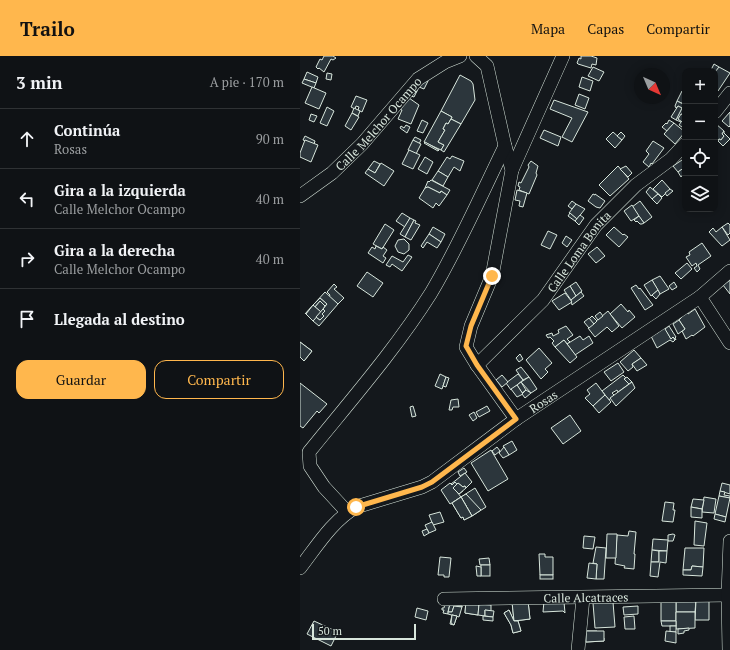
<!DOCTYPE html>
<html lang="es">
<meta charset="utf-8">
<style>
body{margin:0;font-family:"PT Serif",serif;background:#181b1e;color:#f1f3f6}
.controls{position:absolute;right:12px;top:12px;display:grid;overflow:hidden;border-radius:8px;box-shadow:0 2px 10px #0003}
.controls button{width:36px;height:36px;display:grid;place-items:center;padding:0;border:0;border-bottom:1px solid #2f3234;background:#0f1215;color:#f1f3f6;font:20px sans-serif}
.compass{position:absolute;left:334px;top:12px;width:36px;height:36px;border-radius:50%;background:#0f1215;box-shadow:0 2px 10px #0003;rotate:136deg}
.scale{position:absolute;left:12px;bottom:10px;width:104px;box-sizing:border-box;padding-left:4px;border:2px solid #d8e6dc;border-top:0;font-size:11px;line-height:14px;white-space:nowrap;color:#d8e6dc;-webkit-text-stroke:3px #14181c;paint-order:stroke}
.stop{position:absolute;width:12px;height:12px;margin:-9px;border:3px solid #ffb74d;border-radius:50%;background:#fff}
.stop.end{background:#ffb74d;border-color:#fff;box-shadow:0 1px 4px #0008}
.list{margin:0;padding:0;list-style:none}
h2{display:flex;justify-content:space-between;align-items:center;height:52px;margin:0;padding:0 16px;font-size:17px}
h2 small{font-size:13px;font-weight:400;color:#9b9ea0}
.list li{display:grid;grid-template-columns:26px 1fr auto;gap:12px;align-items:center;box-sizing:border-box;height:60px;padding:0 16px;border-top:1px solid #2f3234}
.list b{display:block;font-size:15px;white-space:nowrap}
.list p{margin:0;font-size:13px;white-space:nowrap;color:#9b9ea0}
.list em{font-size:13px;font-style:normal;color:#9b9ea0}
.actions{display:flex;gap:8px;padding:12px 16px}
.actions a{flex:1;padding:9px 0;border:1px solid #ffb74d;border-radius:12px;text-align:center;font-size:14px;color:#ffb74d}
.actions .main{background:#ffb74d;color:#111}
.icon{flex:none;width:22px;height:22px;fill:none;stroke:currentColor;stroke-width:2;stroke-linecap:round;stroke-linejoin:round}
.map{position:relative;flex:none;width:430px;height:594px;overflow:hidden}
header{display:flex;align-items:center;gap:24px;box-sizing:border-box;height:56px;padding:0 20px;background:#ffb74d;color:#111}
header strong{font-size:19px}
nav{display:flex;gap:22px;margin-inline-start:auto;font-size:14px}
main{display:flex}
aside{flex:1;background:#0f1215}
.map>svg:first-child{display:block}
</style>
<header>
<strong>Trailo</strong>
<nav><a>Mapa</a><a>Capas</a><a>Compartir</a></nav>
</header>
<main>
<aside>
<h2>3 min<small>A pie · 170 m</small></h2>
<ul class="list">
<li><svg class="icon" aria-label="ahead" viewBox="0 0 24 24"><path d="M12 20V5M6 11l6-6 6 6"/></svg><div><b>Continúa</b><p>Rosas</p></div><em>90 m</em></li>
<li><svg class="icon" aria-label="left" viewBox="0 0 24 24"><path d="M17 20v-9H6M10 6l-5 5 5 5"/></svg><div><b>Gira a la izquierda</b><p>Calle Melchor Ocampo</p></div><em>40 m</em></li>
<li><svg class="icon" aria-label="right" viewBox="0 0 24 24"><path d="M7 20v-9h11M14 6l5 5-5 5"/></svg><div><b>Gira a la derecha</b><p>Calle Melchor Ocampo</p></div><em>40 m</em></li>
<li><svg class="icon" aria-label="arrive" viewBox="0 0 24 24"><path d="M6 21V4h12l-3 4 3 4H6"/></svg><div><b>Llegada al destino</b></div></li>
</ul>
<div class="actions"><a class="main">Guardar</a><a>Compartir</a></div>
</aside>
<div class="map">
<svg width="430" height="594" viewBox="0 0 430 594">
<rect width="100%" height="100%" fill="#14181c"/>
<g fill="#2c363c" stroke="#d8e6dc">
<polygon points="24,0 33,0 36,2 33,4 31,3 24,16 19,12 18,13 16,11 20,3 22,4"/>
<polygon points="281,0 291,0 297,2 296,9 292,8 291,12 278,8 277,7 279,2 281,3"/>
<polygon points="414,8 419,11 416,16 411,14"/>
<polygon points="293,11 304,16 299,25 288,20"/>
<polygon points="419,11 430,17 418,35 415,33 415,16"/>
<polygon points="7,16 18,21 16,27 4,23"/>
<polygon points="27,17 32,18 31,24 26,23"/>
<polygon points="160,19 171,25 173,28 175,44 161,68 151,63 152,61 141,55"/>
<polygon points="282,21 293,25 290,35 279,31"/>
<polygon points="4,23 16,27 14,32 2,27"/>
<polygon points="120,23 128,25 124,33 119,31 114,41 111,40"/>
<polygon points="12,31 26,37 19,53 5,47"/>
<polygon points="382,35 385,38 384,48 377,45"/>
<polygon points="279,38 289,42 285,53 275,49"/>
<polygon points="56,40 67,44 62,56 58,54 59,51 56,50 55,53 51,51"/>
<polygon points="109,42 119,49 111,68 98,63 102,54 99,53"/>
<polygon points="254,44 288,56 272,86 262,81 272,62 250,53"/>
<polygon points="377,45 385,49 384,55 378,63 385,68 385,73 379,69 381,66 376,64 382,52 378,50 376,52 375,50"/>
<polygon points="378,50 382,52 376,64 371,61"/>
<polygon points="27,51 34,55 27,70 20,67"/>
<polygon points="54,52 60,55 58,60 52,57"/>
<polygon points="141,55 152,61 148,68 146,67 143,73 145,74 138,86 144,89 141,94 124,86"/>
<polygon points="430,56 430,70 429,71 422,65"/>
<polygon points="52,57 59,61 51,74 45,70"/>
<polygon points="11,58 17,60 14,66 9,64"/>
<polygon points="381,58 385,60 385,68 378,63"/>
<polygon points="151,63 161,68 144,96 141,94 144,89 138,86 145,74 143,73 146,67 148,68"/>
<polygon points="122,64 128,67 123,77 117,75"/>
<polygon points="369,64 374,67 367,75 362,71 366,67 367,68"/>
<polygon points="374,67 385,76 375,88 364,78"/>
<polygon points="415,67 424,75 422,78 424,80 421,84 419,83 418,85 415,82"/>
<polygon points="106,69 110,71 107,77 100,72 101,70 104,72"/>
<polygon points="244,74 261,81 258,90 240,82"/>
<polygon points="424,75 424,77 430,83 423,90 418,85 419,83 421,84 424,80 422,78"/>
<polygon points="313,76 322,84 315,92 306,83"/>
<polygon points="321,76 325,80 322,84 317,80"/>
<polygon points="5,80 15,85 14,88 3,84"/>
<polygon points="115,81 121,84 119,88 113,84"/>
<polygon points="5,84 18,89 11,106 0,101 0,97"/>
<polygon points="113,84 121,88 116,98 108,94"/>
<polygon points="353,85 364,92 352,108 351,107 349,111 343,106 349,98 346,95"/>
<polygon points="125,86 139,94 138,95 124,87"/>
<polygon points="109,94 120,99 113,113 102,108"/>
<polygon points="152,100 164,105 160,115 154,111 148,121 138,115 147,101 150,103"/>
<polygon points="125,101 133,106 127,118 118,113"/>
<polygon points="385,102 385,111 378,116 373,110"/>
<polygon points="74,105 80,108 75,117 68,113"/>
<polygon points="231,105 238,110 236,117 237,119 229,138 219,134 220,131 218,130 219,126 221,127 229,111 228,109"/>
<polygon points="81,107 94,115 84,130 65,117 68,113 75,117"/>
<polygon points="318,110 329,123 310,140 299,129"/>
<polygon points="326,110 332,117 328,121 320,113"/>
<polygon points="385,111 385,116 381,121 378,116"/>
<polygon points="138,115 148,121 143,130 132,124"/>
<polygon points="131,124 150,134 147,139 141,135 140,137 128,131 125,132 128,125 129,126"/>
<polygon points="362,124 370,133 362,141 353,133"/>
<polygon points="128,131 140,137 141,135 147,139 139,150 136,147 133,152 119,142 125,132"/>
<polygon points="350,131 358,138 352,143 346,136"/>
<polygon points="370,133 373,135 367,140 365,137"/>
<polygon points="217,134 227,137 223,151 219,150 220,145 215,144"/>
<polygon points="293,138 295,139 295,138 305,145 300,152 296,151 288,145"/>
<polygon points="358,138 362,142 357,148 352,143"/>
<polygon points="272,145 276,148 272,153 268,150"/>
<polygon points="340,145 352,161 344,167 332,151"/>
<polygon points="276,148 285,153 277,163 269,157"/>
<polygon points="332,149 339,160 331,165 324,155"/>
<polygon points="102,157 110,162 105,171 96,165"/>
<polygon points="270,157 277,163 275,165 268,160"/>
<polygon points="280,159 284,162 279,169 275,165"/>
<polygon points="339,160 344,167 342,168 340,168 337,165 336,166 334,164"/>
<polygon points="110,162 114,164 105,181 100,178"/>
<polygon points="114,164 116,165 115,167 120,169 111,184 105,181"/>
<polygon points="428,167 430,169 430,177 428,179 422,171"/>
<polygon points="85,168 94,174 82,193 73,188"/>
<polygon points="133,171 145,178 141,186 129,178"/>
<polygon points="314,171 323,179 324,178 328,181 319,191 306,179"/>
<polygon points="422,171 430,184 422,190 409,176 413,172 416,176"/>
<polygon points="248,175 257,179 250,193 241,189"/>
<polygon points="129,178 141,186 137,192 127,186 123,192 121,190"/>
<polygon points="266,180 272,184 267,191 262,187"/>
<polygon points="104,183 109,188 109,194 104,198 98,196 95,190 98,184"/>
<polygon points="402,187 411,200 398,209 400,213 397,216 394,212 397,210 396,207 392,210 386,201 390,199 389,196"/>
<polygon points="76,190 82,193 83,191 87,194 83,200 86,202 83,207 68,197 72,191 75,193"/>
<polygon points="297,191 305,200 296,207 288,198"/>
<polygon points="108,199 112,201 102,215 92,208 90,211 86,209 92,200 103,206"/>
<polygon points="387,207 392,213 381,223 375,217"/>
<polygon points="67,216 83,227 73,241 57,230"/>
<polygon points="360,220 369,233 360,238 352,224"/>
<polygon points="352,224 358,234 351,240 344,229"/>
<polygon points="430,224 430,238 423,229"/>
<polygon points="276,226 282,235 276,240 270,230"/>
<polygon points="374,226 377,231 372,234 369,230"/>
<polygon points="34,228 37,231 34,233 44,242 38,248 29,241 30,239 27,236"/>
<polygon points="336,229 339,233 340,232 353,249 345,254 331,232"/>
<polygon points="270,230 276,240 271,244 264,234"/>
<polygon points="358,234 360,238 356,243 352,239"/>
<polygon points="25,236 38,248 19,270 13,265 16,261 20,264 24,260 22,258 25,255 23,253 27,248 20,242 5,258"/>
<polygon points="281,236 284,240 272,249 271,244"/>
<polygon points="265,237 272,246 259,254 252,245"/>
<polygon points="20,242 27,248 25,250 20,245 15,251 13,249"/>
<polygon points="20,245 25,250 21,256 15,251"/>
<polygon points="321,248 328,256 329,254 335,261 322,272 310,258"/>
<polygon points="13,249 21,256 13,265 6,258"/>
<polygon points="23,253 25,255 22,258 24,260 20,264 16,261"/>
<polygon points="395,253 405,271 393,280 392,279 386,283 382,275 385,273 379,264 382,261 380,258 385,254 388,258"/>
<polygon points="308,255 319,270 312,276 307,271 295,281 288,272"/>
<polygon points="300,256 303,260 298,264 295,260"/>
<polygon points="292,260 297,265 294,268 289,263"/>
<polygon points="289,262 294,268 289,272 284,266"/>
<polygon points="379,264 385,273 378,278 373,268"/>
<polygon points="266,270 273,279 267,283 270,286 267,288 264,284 255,291 252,287 254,285 250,281 248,282 246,279 252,277 253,280 259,277 258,274"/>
<polygon points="364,270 371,283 373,281 375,284 373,286 370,284 357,292 351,280 359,276 358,275"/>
<polygon points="369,270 376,281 375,282 376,284 373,281 371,283 365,273"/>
<polygon points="280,280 283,284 289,280 293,287 275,299 267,288"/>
<polygon points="264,284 277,301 270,307 255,291"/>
<polygon points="0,286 12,295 4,305 0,301 0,293 1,291"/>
<polygon points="0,286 12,295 4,305 0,301"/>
<polygon points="239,292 252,307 245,313 248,316 241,323 226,304"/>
<polygon points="334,294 341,302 332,308 333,311 328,315 320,306"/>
<polygon points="220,298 223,303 219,306 216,302"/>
<polygon points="341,302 347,309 337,315 332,308"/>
<polygon points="318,307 324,316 311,325 304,316"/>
<polygon points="221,311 229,321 223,324 216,314"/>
<polygon points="140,318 146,321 142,333 135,330"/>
<polygon points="218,318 223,324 211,334 206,327"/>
<polygon points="202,319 208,326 202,331 196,324"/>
<polygon points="323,319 326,322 324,323 329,328 318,336 317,334 312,337 314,339 309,344 302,335"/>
<polygon points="146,321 149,322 146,331 143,330"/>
<polygon points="229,321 237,333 231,337 221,326"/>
<polygon points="327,321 332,326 329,328 324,323"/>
<polygon points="221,326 226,334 222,337 217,329"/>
<polygon points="332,326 335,332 316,350 310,342"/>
<polygon points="0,327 27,348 19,357 17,355 3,372 0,370"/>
<polygon points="296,327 305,339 293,350 285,342 290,338 287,334"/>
<polygon points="217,329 223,338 217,341 211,333"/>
<polygon points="226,334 231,337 225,342 222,338"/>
<polygon points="305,339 311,346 299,357 293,350"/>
<polygon points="158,343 159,351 153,351 152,354 149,354 151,344"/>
<polygon points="113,350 116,360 112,361 110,351"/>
<polygon points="187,350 190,355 179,361 176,356"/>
<polygon points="174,356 177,362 173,365 169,359"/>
<polygon points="270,359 281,375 263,388 251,372"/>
<polygon points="212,385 217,394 209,399 203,390"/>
<polygon points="197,391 200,395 195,399 192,395"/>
<polygon points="204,391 209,399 203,402 199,397"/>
<polygon points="191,394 208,423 188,435 171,407"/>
<polygon points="164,412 167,416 160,420 158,416"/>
<polygon points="165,417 172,426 166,432 165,430 163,431 158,427 153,432 151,428"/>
<polygon points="155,426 163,435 159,438 157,436 161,441 150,448 141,434 150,427 152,429"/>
<polygon points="158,427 163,431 165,430 166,432 159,438 153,432"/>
<polygon points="422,427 430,429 430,438 420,435"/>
<polygon points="175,432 186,451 172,460 161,441"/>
<polygon points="420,435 425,436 424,439 430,440 430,442 419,440"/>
<polygon points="166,438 181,454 172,460 161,441"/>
<polygon points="419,440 430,442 426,461 415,458"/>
<polygon points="161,441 172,460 164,464 163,461 161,462 152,447"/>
<polygon points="161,441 172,460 164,464 163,461 161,462 152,447"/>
<polygon points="404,441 416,443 414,457 402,456"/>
<polygon points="393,443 404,444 402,453 391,451"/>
<polygon points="365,446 374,447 373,454 375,454 373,466 362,465"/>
<polygon points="391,451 402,453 402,462 391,461"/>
<polygon points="140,456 144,466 133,469 129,459"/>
<polygon points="415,458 426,461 425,466 414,463"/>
<polygon points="395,465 407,467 404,490 394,489"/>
<polygon points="132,466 136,474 129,477 125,469"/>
<polygon points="127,473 129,477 124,480 122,475"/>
<polygon points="329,475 336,476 334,498 335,498 334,513 324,512 325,510 315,508 317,479 328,480"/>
<polygon points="307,478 317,478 316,502 306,502"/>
<polygon points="373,478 375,479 373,485 368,485 368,479"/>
<polygon points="284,480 295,481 293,493 283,492"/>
<polygon points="353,483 368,484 367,495 352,494"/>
<polygon points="296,491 306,492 304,523 296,523 297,508 293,507"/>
<polygon points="385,492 404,492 403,511 392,510 391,514 383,514"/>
<polygon points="352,494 359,495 359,506 351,506"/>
<polygon points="359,495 367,495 366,507 360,506 358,521 350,520 351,506 359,506"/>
<polygon points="239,498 245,498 245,501 253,501 253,519 240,519"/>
<polygon points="140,501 151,502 149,521 144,521 144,519 138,519"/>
<polygon points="189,502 190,509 180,509 179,503"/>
<polygon points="289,507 297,508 296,523 287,522"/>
<rect x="181" y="509" width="9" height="11"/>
<polygon points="176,510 181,511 181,520 177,520"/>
<polygon points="392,510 403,511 402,520 383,519 383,514 391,514"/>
<rect x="240" y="519" width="13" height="4"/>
<polygon points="166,544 179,549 178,559 165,557"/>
<polygon points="166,544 179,549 178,559 165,557"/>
<polygon points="376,544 396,544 395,556 376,556"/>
<polygon points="396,544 409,544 409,564 395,564"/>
<polygon points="228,545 230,563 214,565 212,546"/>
<polygon points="228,545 230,563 214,565 212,546"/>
<polygon points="244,545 264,546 265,557 263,555 243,556"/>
<polygon points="376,545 376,565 361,565 361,546"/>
<polygon points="313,546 315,571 295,572 293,547"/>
<polygon points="145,547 150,548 148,558 143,557 144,554 142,554 142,552 144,552"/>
<polygon points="150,548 161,550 162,550 162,551 154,550 152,556 148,556"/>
<polygon points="150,548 161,550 162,550 162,551 154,550 152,556 148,556"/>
<polygon points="179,548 191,549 191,555 185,554 185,560 178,559"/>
<polygon points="154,550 162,551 159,561 148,558 148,556 152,556"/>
<polygon points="338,550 338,558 324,559 323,551"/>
<polygon points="117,552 128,555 126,564 115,561"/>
<polygon points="185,554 194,555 193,561 185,560"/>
<polygon points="209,554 214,565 218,565 221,575 213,577 211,569 204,557"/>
<polygon points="209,554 214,565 218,565 221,575 213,577 211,569 204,557"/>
<polygon points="376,556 395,556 395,572 376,573"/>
<polygon points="152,559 157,560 154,569 150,568"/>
<polygon points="152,559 157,560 154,569 151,567"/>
<polygon points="183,560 193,561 193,565 183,564"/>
<polygon points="334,560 335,573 325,573 324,561"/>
<polygon points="14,565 38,576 31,590 7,578"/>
<polygon points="361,565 376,565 376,570 362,570"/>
<rect x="370" y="570" width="6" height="6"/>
<polygon points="389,572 389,574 384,575 384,577 378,578 378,573"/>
<polygon points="286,575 297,575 304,582 304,585 286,586"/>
<polygon points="286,575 304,575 304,585 286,586"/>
<polygon points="366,575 376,576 376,587 365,585"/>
</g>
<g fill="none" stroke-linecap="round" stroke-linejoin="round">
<g stroke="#d8e6dc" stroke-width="14">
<g id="street">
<polyline points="176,0 187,10 205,90 212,114 192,220 171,270 166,291 177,309 216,363"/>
<polyline points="415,56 430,37"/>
<polyline points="212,114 263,0"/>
<path id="s1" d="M0,140L32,117L62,88L118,23L145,6L160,0"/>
<polyline points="400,241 430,287"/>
<path id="s2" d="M177,309L243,244L296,169L336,129L371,103L385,88"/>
<path d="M47,456L24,431L10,410L9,396C51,344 95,294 131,237C159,190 181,139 205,90"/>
<path id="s3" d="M0,512C17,490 32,465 56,451L122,431L132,426L216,363L400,241L430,215"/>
<path id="s4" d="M144,543L428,539"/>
<polyline points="278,594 283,542"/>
<polyline points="429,594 428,539 430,485"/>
</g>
</g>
<use href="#street" stroke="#14181c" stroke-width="13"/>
</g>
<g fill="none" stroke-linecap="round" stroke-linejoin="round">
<polyline stroke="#ffb74d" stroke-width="5" points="56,451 122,431 132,426 216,363 177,309 166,290 171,270 192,220"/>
</g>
<g text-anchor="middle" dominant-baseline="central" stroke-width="3" stroke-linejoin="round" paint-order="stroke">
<g font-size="12" fill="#d8e6dc" stroke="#14181c">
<text stroke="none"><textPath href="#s1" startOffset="107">Calle Melchor Ocampo</textPath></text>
<text stroke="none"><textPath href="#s2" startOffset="153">Calle Loma Bonita</textPath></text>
<text stroke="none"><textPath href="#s3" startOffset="301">Rosas</textPath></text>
<text stroke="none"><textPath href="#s4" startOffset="142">Calle Alcatraces</textPath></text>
</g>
</g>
</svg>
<div class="controls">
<button>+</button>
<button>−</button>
<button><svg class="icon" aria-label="locate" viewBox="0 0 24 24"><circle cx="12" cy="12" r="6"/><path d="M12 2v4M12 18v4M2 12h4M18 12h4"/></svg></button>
<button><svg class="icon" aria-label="layers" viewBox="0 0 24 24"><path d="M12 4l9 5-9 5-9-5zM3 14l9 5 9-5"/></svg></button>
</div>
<svg class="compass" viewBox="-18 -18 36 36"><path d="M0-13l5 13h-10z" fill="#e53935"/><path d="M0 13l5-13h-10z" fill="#9b9ea0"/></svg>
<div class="scale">50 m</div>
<div class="stop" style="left:56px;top:451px"></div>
<div class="stop end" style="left:192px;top:220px"></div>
</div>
</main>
